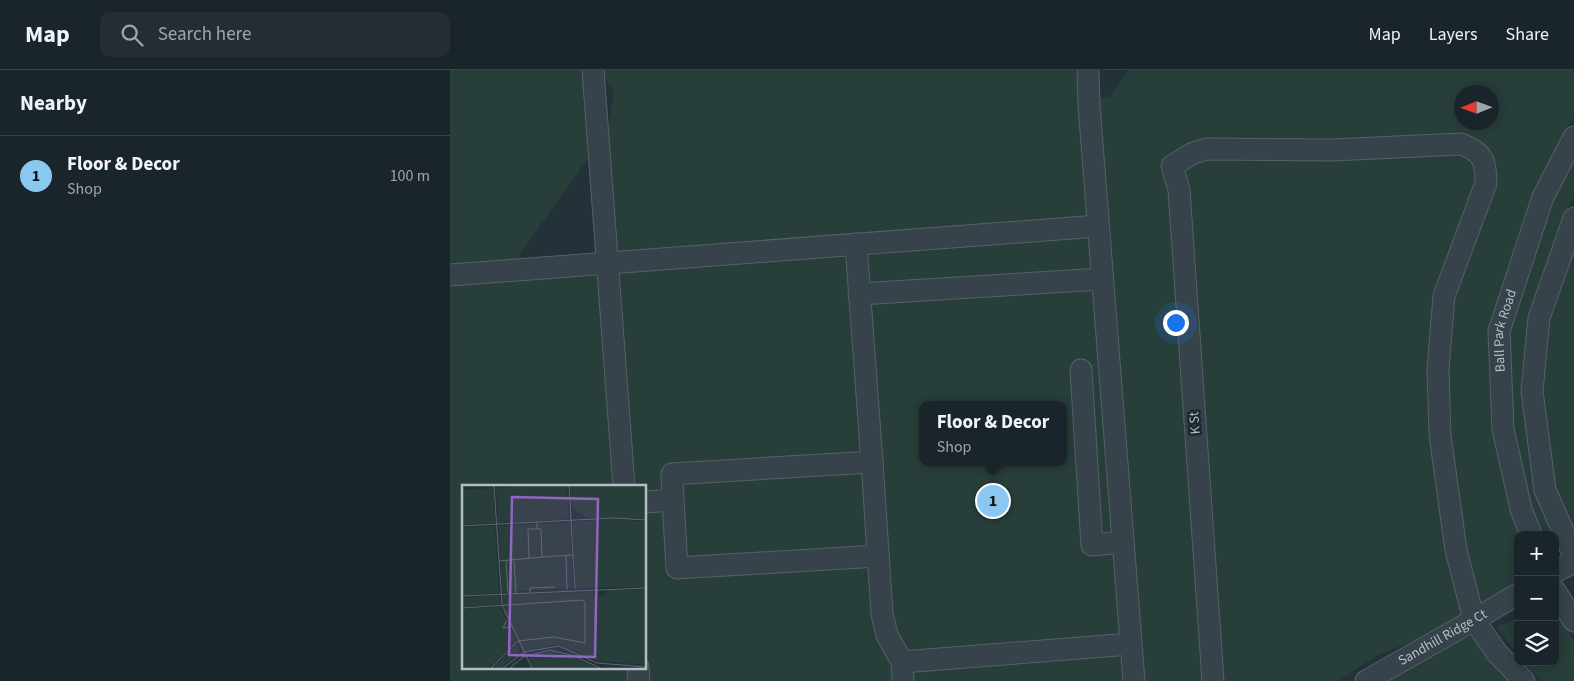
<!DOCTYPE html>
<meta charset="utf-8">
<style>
body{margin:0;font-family:"Source Sans 3",sans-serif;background:#232d33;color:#f1f3f6}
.controls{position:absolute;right:15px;bottom:15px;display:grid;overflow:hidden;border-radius:10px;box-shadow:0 2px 12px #0003}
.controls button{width:45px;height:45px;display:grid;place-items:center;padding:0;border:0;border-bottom:1px solid #384247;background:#1a252b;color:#f1f3f6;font:25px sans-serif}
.compass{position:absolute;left:1004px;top:15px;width:45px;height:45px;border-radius:50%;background:#1a252b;box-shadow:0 2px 12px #0003;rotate:269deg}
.you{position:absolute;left:725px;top:252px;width:18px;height:18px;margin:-12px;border:4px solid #fff;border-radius:50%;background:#1a73e8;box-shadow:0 0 0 8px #1a73e833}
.badge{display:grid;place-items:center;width:32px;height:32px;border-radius:50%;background:#8ac8f2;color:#111;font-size:16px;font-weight:700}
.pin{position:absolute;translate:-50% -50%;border:2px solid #fff;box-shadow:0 1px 5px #0006}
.popup{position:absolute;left:469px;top:331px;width:148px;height:65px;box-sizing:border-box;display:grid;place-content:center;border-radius:10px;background:#1a252b;filter:drop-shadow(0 1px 4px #0005);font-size:16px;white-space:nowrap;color:#9fa5a9}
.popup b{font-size:19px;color:#f1f3f6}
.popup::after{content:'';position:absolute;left:50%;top:100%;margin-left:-10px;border:10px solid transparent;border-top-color:#1a252b}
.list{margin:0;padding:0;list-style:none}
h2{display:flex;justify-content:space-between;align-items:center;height:65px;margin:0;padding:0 20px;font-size:21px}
h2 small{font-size:16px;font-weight:400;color:#9fa5a9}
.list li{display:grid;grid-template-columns:32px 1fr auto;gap:15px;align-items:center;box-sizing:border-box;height:80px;padding:0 20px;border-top:1px solid #384247}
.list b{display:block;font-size:19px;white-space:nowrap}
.list p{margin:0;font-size:16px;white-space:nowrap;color:#9fa5a9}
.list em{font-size:16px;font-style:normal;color:#9fa5a9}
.icon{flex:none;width:28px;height:28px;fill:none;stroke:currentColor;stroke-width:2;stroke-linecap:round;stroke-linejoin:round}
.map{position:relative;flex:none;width:1124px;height:611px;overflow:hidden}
header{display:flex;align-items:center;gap:30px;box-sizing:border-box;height:70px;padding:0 25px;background:#1a252b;border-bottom:1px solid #384247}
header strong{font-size:24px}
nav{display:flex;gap:28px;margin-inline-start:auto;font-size:18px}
.search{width:350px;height:45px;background:#232d33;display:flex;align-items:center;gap:12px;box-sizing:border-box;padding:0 18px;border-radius:10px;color:#9fa5a9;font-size:19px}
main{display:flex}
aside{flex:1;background:#1a252b}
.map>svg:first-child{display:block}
</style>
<header>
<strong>Map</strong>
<div class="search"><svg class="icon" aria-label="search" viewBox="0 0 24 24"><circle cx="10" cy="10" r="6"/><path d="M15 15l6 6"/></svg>Search here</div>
<nav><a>Map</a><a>Layers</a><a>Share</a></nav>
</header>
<main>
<aside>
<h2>Nearby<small></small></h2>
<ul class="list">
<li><span class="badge">1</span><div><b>Floor &amp; Decor</b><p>Shop</p></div><em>100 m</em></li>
</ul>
</aside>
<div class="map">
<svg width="1124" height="611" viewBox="0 0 1124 611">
<rect width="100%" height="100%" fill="#233139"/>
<g fill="#283e3a" fill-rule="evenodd">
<polygon points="0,0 133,0 140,86 65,191 0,196"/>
<polygon points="153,0 628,0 637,148 167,183 158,61 164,19 154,8"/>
<path d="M678,0H1124V46L1084,123L1041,353L1043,368L1045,369L1071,465H1068V529L928,585L888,611H694L649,28L660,27ZM1012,22H1042V52H1012Z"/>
<polygon points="1124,89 1124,126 1110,154 1079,246 1104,465 1092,465 1081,436 1063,358 1060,262 1103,130"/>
<path d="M639,165L673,611H199L195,558V416H184L168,201ZM473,335H613V392H473Z"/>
<polygon points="1124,175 1124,461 1105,418 1092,320 1099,250"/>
<polygon points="148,202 164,416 14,416 14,597 178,597 179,611 0,611 0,214"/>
<polygon points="1105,543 1124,570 1124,611 1092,611 1074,592 1105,592"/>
<polygon points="1068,548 1068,585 1046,557"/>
<polygon points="1027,564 1064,611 921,611 937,601"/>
</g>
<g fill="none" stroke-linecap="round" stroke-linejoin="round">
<g stroke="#556168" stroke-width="23">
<g id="minor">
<polyline points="143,0 174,416"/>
<polyline points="638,0 639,35 684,611"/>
<polyline points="1124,148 1089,248 1082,321 1095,420 1124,486"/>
<polyline points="0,205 648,156"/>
<polyline points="409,224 652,209"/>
<polyline points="631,300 642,475 673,472"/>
<polyline points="422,392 432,544 437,565 452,592 453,611"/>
<polyline points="223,430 227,498 428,486"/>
<polyline points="195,432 223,430 222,404 422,392 406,174"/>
<path id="s1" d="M1081,465L1071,439L1053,359L1049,261L1093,127L1124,67"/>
<polyline points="1105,502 1124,492"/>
<polyline points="1105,521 1124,551"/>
<polyline points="452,592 681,574"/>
<polyline points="188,597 189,611"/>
<path d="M763,611L729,120L722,96L741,84L756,79L882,80L1011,74C1033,82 1036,91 1036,113L994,226L988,299L990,365L1006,480L1024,550L1047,583L1074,611"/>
<path id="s2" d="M916,611L1024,550L1068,524"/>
</g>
</g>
<use href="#minor" stroke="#37434a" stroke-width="21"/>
</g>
<g text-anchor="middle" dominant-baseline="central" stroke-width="5" stroke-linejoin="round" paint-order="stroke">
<g font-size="14" fill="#b2bec6" stroke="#1c282e">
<text stroke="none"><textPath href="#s1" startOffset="209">Ball Park Road</textPath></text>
<text transform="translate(745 353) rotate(-94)">K St</text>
<text stroke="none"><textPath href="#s2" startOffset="88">Sandhill Ridge Ct</textPath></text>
</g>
</g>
<g transform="translate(12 415)">
<rect width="184" height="184" fill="#233139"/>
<path d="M65,0H105L107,34L36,38L34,3ZM108,0H183L184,34L124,33L109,22ZM31,3L33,38L0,40V5ZM152,34L184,37V102L114,103L110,37ZM108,37L111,103L40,107L36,41ZM33,41L37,108L0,110V43ZM147,105H184V180L136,176L97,159L60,166L42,128L40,110L131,107L140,111ZM37,110L38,119L0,122V113ZM39,122L54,157L27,183H0V124ZM55,159L58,167L39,183H31ZM88,166L111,172L135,183H71L66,172Z" fill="#283e3a"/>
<path fill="none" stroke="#5c6971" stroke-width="1" d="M107,0L113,104M32,1L40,120L70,183M75,37V44H79L80,72L111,70M0,41L152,33L184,35M104,71L105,105M67,73L66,44H75M37,76L80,72M44,76L46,108M52,76L54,108M68,107V103L93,102M0,111L184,103M0,123L121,115L123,118V158L92,152L56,156L29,183M45,135L41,143L48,142M41,183L62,167L97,161L135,178L184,182M48,183L61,172L88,165L112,171L138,183"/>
<path fill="#9166c2" fill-opacity="0.15" stroke="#9166c2" stroke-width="2.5" d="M50,12L136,14L133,172L47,170Z"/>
<rect width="184" height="184" fill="none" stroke="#b2bec6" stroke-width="2.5"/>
</g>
</svg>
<div class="controls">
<button>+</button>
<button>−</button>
<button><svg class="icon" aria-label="layers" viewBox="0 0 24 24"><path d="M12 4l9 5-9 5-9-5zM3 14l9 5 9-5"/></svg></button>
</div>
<svg class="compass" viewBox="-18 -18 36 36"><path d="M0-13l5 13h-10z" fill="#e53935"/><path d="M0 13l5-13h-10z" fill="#9fa5a9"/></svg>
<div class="you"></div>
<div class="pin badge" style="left:543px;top:431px">1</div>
<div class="popup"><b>Floor &amp; Decor</b>Shop</div>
</div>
</main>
